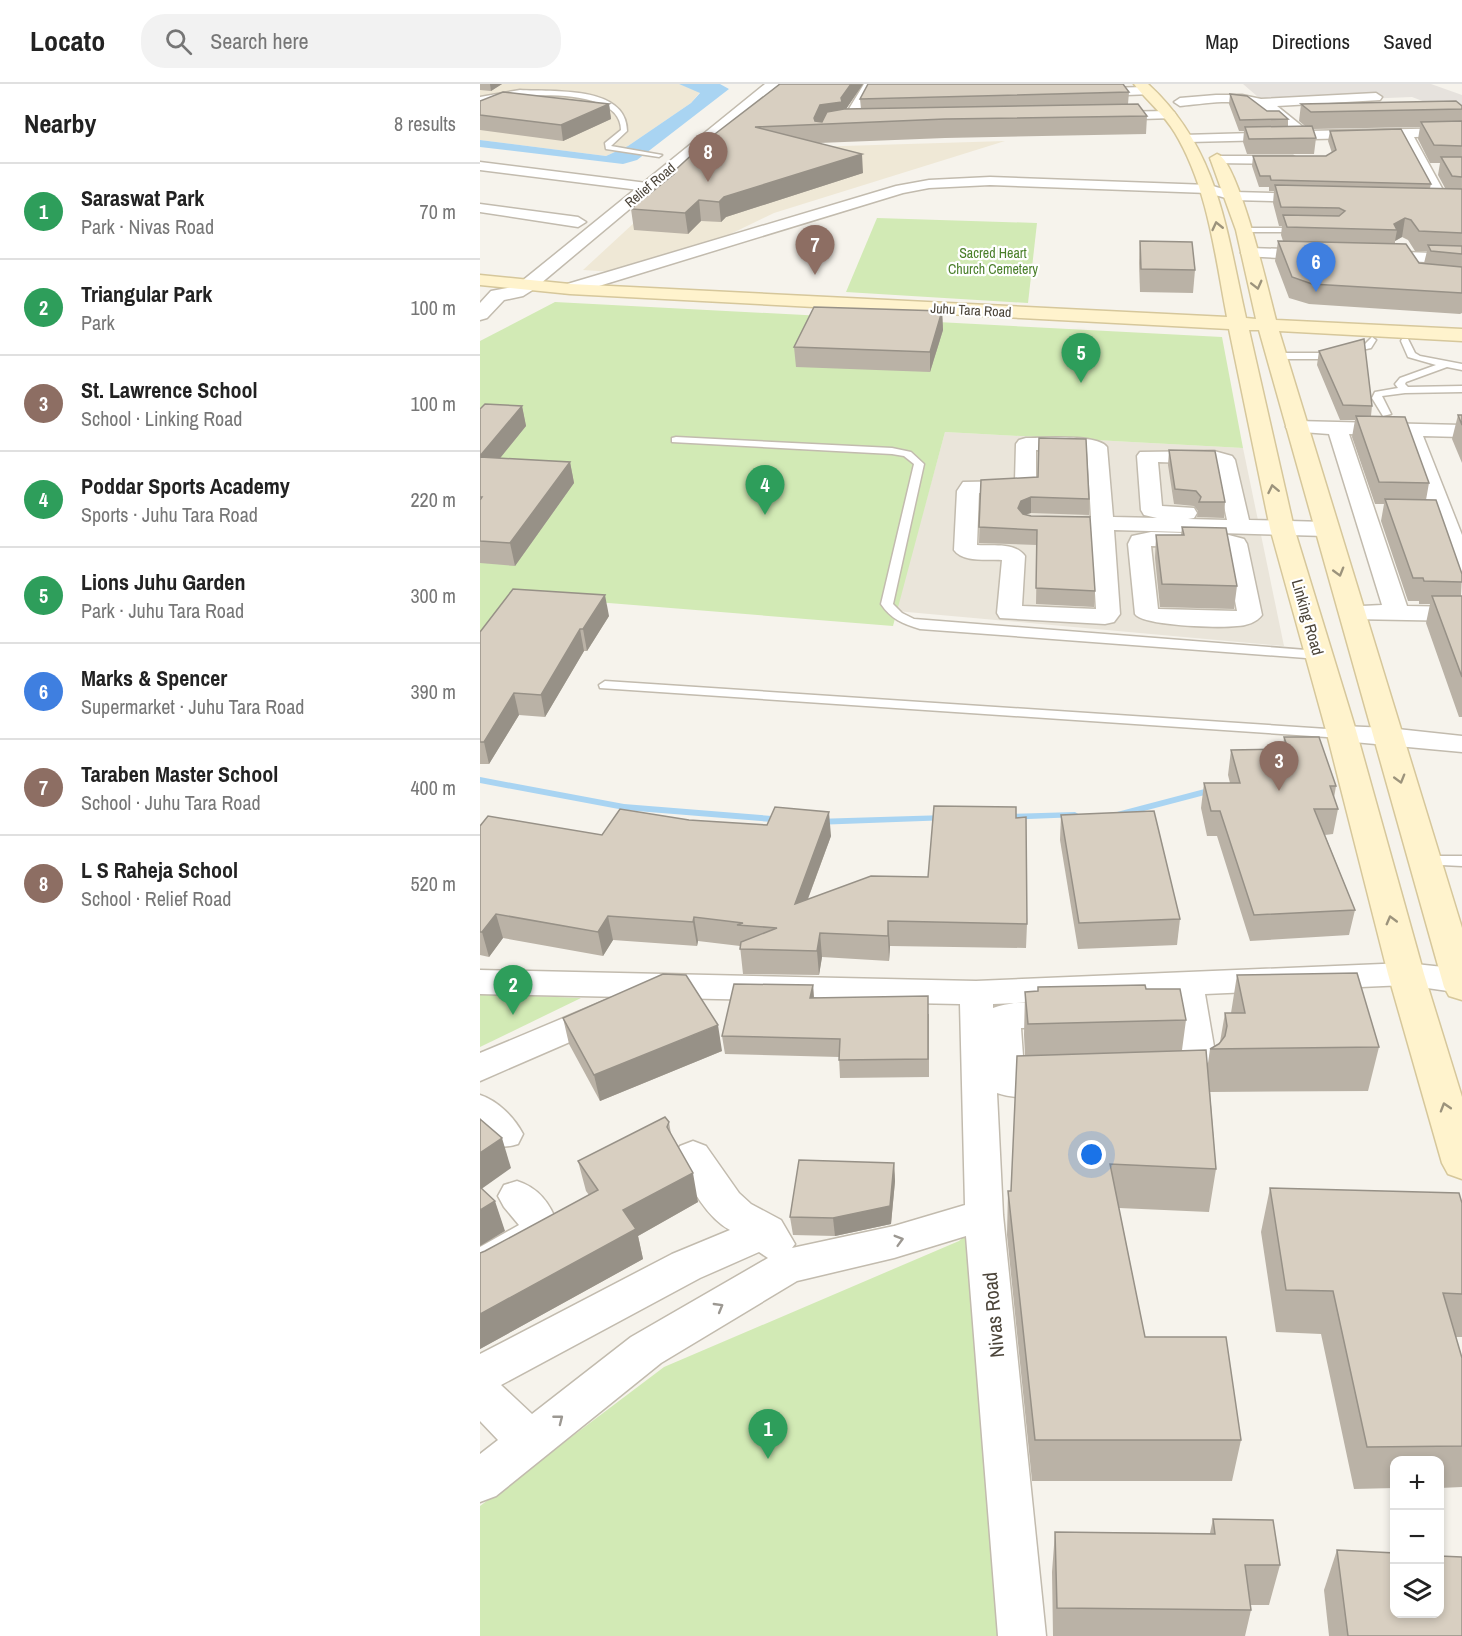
<!DOCTYPE html>
<meta charset="utf-8">
<style>
body{margin:0;font-family:"Archivo Narrow",sans-serif;background:#f2f2f2;color:#222}
.controls{position:absolute;right:18px;bottom:18px;display:grid;overflow:hidden;border-radius:12px;box-shadow:0 3px 9px #0003}
.controls button{width:54px;height:54px;display:grid;place-items:center;padding:0;border:0;border-bottom:2px solid #e0e0e0;background:#fff;color:#222;font:30px sans-serif}
.you{position:absolute;left:612px;top:1071px;width:21px;height:21px;margin:-15px;border:4px solid #fff;border-radius:50%;background:#1a73e8;box-shadow:0 0 0 9px #1a73e833}
.badge{display:grid;place-items:center;width:39px;height:39px;border-radius:50%;background:#0b8043;color:#fff;font-size:20px;font-weight:700}
.pin{position:absolute;translate:-50% -50px;filter:drop-shadow(0 2px 3px #0008)}
.pin::after{content:'';position:absolute;top:32px;width:21px;height:18px;background:inherit;clip-path:polygon(0 0,100% 0,50% 100%)}
.list{margin:0;padding:0;list-style:none}
h2{display:flex;justify-content:space-between;align-items:center;height:78px;margin:0;padding:0 24px;font-size:26px}
h2 small{font-size:20px;font-weight:400;color:#767676}
.list li{display:grid;grid-template-columns:39px 1fr auto;gap:18px;align-items:center;box-sizing:border-box;height:96px;padding:0 24px;border-top:2px solid #e0e0e0}
.list b{display:block;font-size:22px;white-space:nowrap}
.list p{margin:0;font-size:20px;white-space:nowrap;color:#767676}
.list em{font-size:20px;font-style:normal;color:#767676}
.icon{flex:none;width:33px;height:33px;fill:none;stroke:currentColor;stroke-width:2;stroke-linecap:round;stroke-linejoin:round}
.map{position:relative;flex:none;width:982px;height:1552px;overflow:hidden}
header{display:flex;align-items:center;gap:36px;box-sizing:border-box;height:84px;padding:0 30px;background:#fff;border-bottom:2px solid #e0e0e0}
header strong{font-size:28px}
nav{display:flex;gap:33px;margin-inline-start:auto;font-size:21px}
.search{width:420px;height:54px;background:#f2f2f2;display:flex;align-items:center;gap:15px;box-sizing:border-box;padding:0 21px;border-radius:24px;color:#767676;font-size:22px}
main{display:flex}
aside{flex:1;background:#fff}
.map>svg:first-child{display:block}
</style>
<header>
<strong>Locato</strong>
<div class="search"><svg class="icon" aria-label="search" viewBox="0 0 24 24"><circle cx="10" cy="10" r="6"/><path d="M15 15l6 6"/></svg>Search here</div>
<nav><a>Map</a><a>Directions</a><a>Saved</a></nav>
</header>
<main>
<aside>
<h2>Nearby<small>8 results</small></h2>
<ul class="list">
<li><span class="badge" style="background:#2e9e5b">1</span><div><b>Saraswat Park</b><p>Park · Nivas Road</p></div><em>70 m</em></li>
<li><span class="badge" style="background:#2e9e5b">2</span><div><b>Triangular Park</b><p>Park</p></div><em>100 m</em></li>
<li><span class="badge" style="background:#8d6e63">3</span><div><b>St. Lawrence School</b><p>School · Linking Road</p></div><em>100 m</em></li>
<li><span class="badge" style="background:#2e9e5b">4</span><div><b>Poddar Sports Academy</b><p>Sports · Juhu Tara Road</p></div><em>220 m</em></li>
<li><span class="badge" style="background:#2e9e5b">5</span><div><b>Lions Juhu Garden</b><p>Park · Juhu Tara Road</p></div><em>300 m</em></li>
<li><span class="badge" style="background:#3f7fe0">6</span><div><b>Marks &amp; Spencer</b><p>Supermarket · Juhu Tara Road</p></div><em>390 m</em></li>
<li><span class="badge" style="background:#8d6e63">7</span><div><b>Taraben Master School</b><p>School · Juhu Tara Road</p></div><em>400 m</em></li>
<li><span class="badge" style="background:#8d6e63">8</span><div><b>L S Raheja School</b><p>School · Relief Road</p></div><em>520 m</em></li>
</ul>
</aside>
<div class="map">
<svg width="982" height="1552" viewBox="0 0 982 1552">
<rect width="100%" height="100%" fill="#f6f3ec"/>
<polygon fill="#eae5da" points="465,348 763,364 804,562 416,527"/>
<polygon fill="#e6e2dd" points="763,0 951,0 982,11 982,32 932,13 785,19"/>
<g fill="#efe8d6">
<polygon points="0,0 199,0 220,8 211,19 148,62 126,72 0,56"/>
<polygon points="525,57 294,129 232,159 134,188 103,186 233,66"/>
</g>
<g fill="#d2eab5">
<polygon points="397,134 557,139 548,219 366,208"/>
<polygon points="75,218 742,253 763,364 465,348 413,542 79,515 0,551 0,257"/>
<polygon points="0,910 101,914 0,963"/>
<polygon points="497,1141 523,1552 0,1552 0,1422 184,1283 479,1157"/>
</g>
<polygon fill="#a9d4f2" points="199,0 240,0 249,5 157,76 143,80 0,63 0,56 126,72 148,62 211,19 220,9"/>
<g fill="none" stroke-linecap="round" stroke-linejoin="round">
<g fill="#a9d4f2" fill-rule="evenodd">
<polygon points="0,693 144,720 305,733 310,736 305,739 144,726 0,699"/>
<polygon points="736,702 740,703 741,705 740,707 641,733 636,730 637,728"/>
<polygon points="595,728 600,731 599,733 524,736 519,733 524,730"/>
<polygon points="466,731 471,734 470,736 335,741 330,738 335,735"/>
</g>
<g stroke="#c2bbae" stroke-width="3">
<g id="service">
<path d="M40,6C72,8 147,1 147,47L131,62L182,71L179,73L126,65L125,59L141,46C141,0 32,11 0,17V13Z"/>
<polygon points="761,144 821,144 825,146 821,148 764,148 760,146"/>
<polygon points="892,253 896,256 891,264 842,275 795,275 790,272 795,269 842,269 885,260"/>
<polygon points="922,255 928,255 935,269 940,272 982,280 982,286 967,283 926,298 925,300 928,303 982,302 982,308 925,309 902,312 911,330 903,332 892,314 895,308 918,304 915,300 920,294 956,281 928,273 921,257"/>
<path d="M196,353L412,364L431,368L444,380L413,520L422,529L434,535L839,567L845,571L839,575L440,545C423,540 411,535 401,520L434,380L424,372L412,370L192,358V354Z"/>
<polygon points="125,597 862,646 869,650 862,654 120,604 119,601"/>
<polygon points="945,772 982,772 982,782 940,780 937,777"/>
</g>
</g>
<g stroke="#c2bbae" stroke-width="3">
<g id="minor">
<polygon points="384,0 396,0 377,35 396,35 402,39 396,43 367,42 364,33"/>
<polygon points="668,3 674,7 672,10 621,12 615,8 621,4"/>
<path d="M896,9L902,13L900,16L797,22L828,47L982,44V52L934,53L969,117L967,120L962,121L955,117L921,53L708,58L703,57L701,54L703,51L813,48C774,10 750,17 700,22L694,18L700,14L736,11H762L781,15Z"/>
<polygon points="690,27 694,28 696,31 694,34 627,36 621,32 627,28"/>
<polygon points="738,72 813,72 820,76 813,80 733,79 731,76"/>
<polygon points="0,78 167,99 174,103 167,107 0,86"/>
<polygon points="510,93 729,101 754,108 835,110 842,114 835,118 753,116 728,109 510,101 449,104 423,109 96,209 84,209 82,205 84,201 416,102 449,96"/>
<polygon points="0,120 98,133 106,138 98,143 0,128"/>
<polygon points="769,164 838,166 846,171 838,176 763,172 761,169"/>
<polygon points="895,167 982,170 982,180 889,175 887,172"/>
<polygon points="816,337 982,341 982,353 943,352 982,451 982,488 974,486 970,481 923,352 869,350 927,522 982,523 982,537 871,535 862,533 859,528 862,523 902,521 849,350 809,347 806,343 809,339"/>
<path d="M546,354C563,354 618,350 627,363L633,433L677,434L664,431L661,426L657,372L660,368L734,367L752,372L755,376L769,436L846,438L854,440L857,445L854,450L846,452L634,446L640,530L634,538L625,540L520,534L517,529L522,476C508,475 483,479 474,466L477,407L483,398L535,397L536,360L539,356ZM556,366L607,367L611,433L594,434L591,439L594,444L611,446L616,525L542,522L545,472C535,458 512,462 497,461L499,409L553,408L556,403ZM678,378L735,380L747,436L708,435L714,434L717,429L714,424L682,422Z"/>
<path d="M671,448L745,450L764,455L767,460L782,531C777,538 766,542 757,542C739,544 663,542 655,530L648,460L652,452ZM671,462L745,464L757,527L678,525Z"/>
<polygon points="862,642 908,644 982,652 982,668 852,656 848,650 852,644"/>
<path d="M926,879L982,885V909L926,901L725,910L738,986L731,1002L708,1009L696,1005L690,996L696,987L703,984L696,941L665,942L653,939L648,930L653,921L665,918L692,917V912L513,920V924C533,916 576,916 596,922L601,931L596,940L584,943L541,944L544,986H576L588,990L594,999L588,1008C568,1015 538,1016 517,1009L523,1131L566,1552H518L486,1152L414,1174L317,1197L181,1279L16,1412L0,1418V1370L18,1356L0,1337V1270L192,1170L250,1146C224,1132 208,1097 195,1072L200,1062L213,1057L226,1062L259,1109L271,1120L301,1136L315,1160L312,1164L414,1142L485,1121L480,920L0,910V886L496,897ZM279,1168L288,1174L151,1253L52,1330L21,1301L220,1194Z"/>
<polygon points="124,917 136,920 141,929 136,938 0,997 0,969"/>
<path d="M0,1011C18,1017 34,1033 43,1050L38,1060C20,1066 13,1061 0,1048Z"/>
<path d="M37,1097C59,1104 71,1120 78,1142L67,1163L14,1195L0,1200V1163L39,1141L24,1123L18,1112L24,1101Z"/>
</g>
</g>
<g stroke="#c2bbae" stroke-width="3">
<polygon id="tertiary" points="285,0 299,0 54,205 43,212 24,216 7,234 0,236 0,219 11,207 32,203 42,197"/>
</g>
<g stroke="#d6c79b" stroke-width="3">
<path id="secondary" d="M654,0H668C739,65 746,146 766,234L776,235L756,146L730,74L737,70C758,75 789,210 796,236L982,245V257L799,247L982,844V916L969,912L964,903L779,246H769L814,444L877,650L944,890L982,1013V1095L968,1090L962,1079L908,890L847,650L790,444L749,245L90,210L0,201V191L90,200L747,233C735,171 728,104 695,49C684,30 667,17 654,0Z"/>
</g>
<use href="#service" fill="#fff" fill-rule="evenodd"/>
<use href="#minor" fill="#fff" fill-rule="evenodd"/>
<use href="#tertiary" fill="#fff" fill-rule="evenodd"/>
<use href="#secondary" fill="#fff3cd" fill-rule="evenodd"/>
</g>
<g fill="#bab2a6" fill-rule="evenodd">
<polygon points="0,0 22,0 11,7 0,6"/>
<polygon points="300,0 383,0 366,25 381,25 380,15 649,8 648,20 667,32 666,50 465,54 339,59 383,89 246,133 241,138 221,137 208,150 154,146 151,125 191,92 191,90"/>
<path d="M750,10L787,27L808,35V42H825L819,37L821,20L982,22V229L980,230L829,220L809,214L795,177L798,157H803L801,151L802,142H799L793,119L794,107H789V103H779L772,82L773,72H846L852,69L848,57L850,47L951,100L950,104H965L958,91L960,79H950L938,55L940,43L833,45L836,54L834,70H767L763,58L764,47H759L749,20ZM922,153L928,156L935,167H947L944,179H939L915,160V157Z"/>
<polygon points="0,17 129,20 131,35 83,57 0,46"/>
<polygon points="660,157 715,186 713,209 660,208 659,179"/>
<polygon points="462,227 463,246 450,288 316,283 314,263"/>
<polygon points="839,267 892,322 891,332 949,399 946,416 982,490 981,512 982,512 982,633 979,633 946,539 950,520 939,520 939,517 928,517 901,437 904,420 895,420 872,353 875,336 860,336 837,281"/>
<polygon points="42,322 46,342 20,374 90,378 94,399 35,482 0,479 0,325"/>
<polygon points="978,331 982,331 982,379 972,355"/>
<polygon points="689,366 745,418 744,434 717,433 718,427 714,422 694,420 688,381"/>
<polygon points="501,396 609,415 609,431 551,429 546,430 615,507 614,523 556,520 557,461 499,459"/>
<polygon points="702,443 757,502 754,525 680,523 675,474 676,451 701,451"/>
<polygon points="129,532 107,567 104,567 65,633 39,631 9,680 0,680 0,548"/>
<polygon points="804,653 856,702 854,714 858,725 853,750 845,751 875,826 869,851 770,857 737,752 727,752 721,724 724,699 750,699 748,691 751,666 803,665"/>
<polygon points="581,731 700,835 697,861 598,865 580,756"/>
<polygon points="536,734 547,840 546,864 410,862 409,877 342,873 339,891 263,890 260,862 218,857 217,862 133,856 123,872 23,854 9,873 0,871 0,742 122,751 209,736 351,752 328,815 448,793"/>
<polygon points="757,891 899,963 888,1007 730,1008 736,1085 729,1128 639,1124 665,1253 761,1356 752,1397 552,1397 527,1151 528,1107 531,1107 545,971 544,951 545,908 666,905 706,936 702,966 728,979 730,965 740,958 745,929 751,929"/>
<polygon points="333,901 334,913 449,930 449,993 360,994 359,973 245,970 242,952"/>
<polygon points="83,934 242,967 120,1017 89,960"/>
<polygon points="189,1038 191,1050 218,1118 158,1152 163,1175 0,1265 0,1169 5,1167 109,1111 106,1107 98,1077"/>
<polygon points="414,1079 415,1097 411,1140 355,1152 313,1151 310,1133"/>
<polygon points="790,1104 982,1119 982,1253 976,1253 982,1274 982,1403 960,1404 960,1377 915,1377 915,1404 874,1405 841,1250 796,1248 781,1148"/>
<polygon points="733,1435 800,1481 789,1521 771,1521 771,1526 765,1552 573,1552 572,1488 575,1448 730,1449"/>
<polygon points="857,1466 982,1552 849,1552 844,1506"/>
</g>
<g fill="#979187">
<polygon points="10,0 22,0 11,7"/>
<polygon points="371,0 383,0 362,31 334,41 334,34 340,21 361,14"/>
<polygon points="129,20 131,35 83,57 81,41"/>
<polygon points="382,70 383,89 246,133 241,138 239,118 244,113"/>
<polygon points="219,116 221,137 208,150 205,129"/>
<polygon points="925,134 922,153 915,157 917,146 914,140"/>
<polygon points="462,227 463,246 450,288 450,268"/>
<polygon points="42,322 46,342 4,394 0,377 0,372"/>
<polygon points="90,378 94,399 35,482 30,459"/>
<polygon points="551,413 551,429 541,432 538,424 541,417"/>
<polygon points="125,511 129,532 107,567 103,545"/>
<polygon points="100,545 104,567 65,633 61,611"/>
<polygon points="34,609 39,631 9,680 4,658"/>
<polygon points="349,728 351,752 317,844 315,820"/>
<polygon points="16,830 23,854 9,873 2,848"/>
<polygon points="128,832 133,856 123,872 118,848"/>
<polygon points="214,833 218,857 217,862 213,838"/>
<polygon points="408,837 410,862 409,877 408,852"/>
<polygon points="340,849 342,873 339,891 337,867"/>
<polygon points="333,901 334,919 330,914"/>
<polygon points="238,941 242,967 120,1017 114,991"/>
<polygon points="22,1054 31,1084 0,1106 0,1069"/>
<polygon points="414,1079 415,1097 411,1140 355,1152 353,1134"/>
<polygon points="213,1089 218,1118 158,1152 163,1175 0,1265 0,1230 143,1126"/>
<polygon points="15,1117 25,1147 0,1162 0,1126"/>
</g>
<g fill="#d8cfc1" stroke="#979187" stroke-width="1.5">
<polygon points="300,0 371,0 361,14 362,18 340,21 334,34 335,37 342,38 347,28 364,25 658,20 667,32 465,35 275,43 382,70 244,113 239,118 219,116 205,129 151,125 194,90 191,90 231,53"/>
<polygon points="388,0 643,0 649,8 380,15"/>
<polygon points="23,8 129,20 81,41 0,31 0,17"/>
<polygon points="750,10 767,12 787,27 799,27 808,35 760,36"/>
<polygon points="976,17 982,22 982,25 831,28 821,20"/>
<polygon points="982,37 982,62 954,61 941,38"/>
<polygon points="832,42 836,54 769,55 765,43"/>
<polygon points="921,45 951,100 791,96 790,92 780,92 773,72 846,72 856,66 850,47"/>
<polygon points="961,73 982,73 982,93 972,92"/>
<polygon points="795,101 982,105 982,149 939,147 931,136 925,134 914,140 917,146 807,143 803,131 859,132 865,127 859,124 801,123"/>
<polygon points="660,157 712,158 715,186 661,185"/>
<polygon points="798,157 926,160 939,179 982,183 982,209 832,200 812,193"/>
<polygon points="948,161 982,162 982,170 951,167"/>
<polygon points="334,223 462,227 450,268 314,263"/>
<polygon points="884,255 892,322 863,321 839,267"/>
<polygon points="5,320 42,322 0,372 0,325"/>
<polygon points="978,331 982,331 982,341"/>
<polygon points="876,332 925,333 949,399 899,398"/>
<polygon points="559,354 606,355 609,415 551,413 541,417 538,424 543,430 551,432 610,433 615,507 556,504 557,446 499,443 501,396 558,393"/>
<polygon points="689,366 735,367 745,418 719,418 721,413 716,407 695,405"/>
<polygon points="0,373 90,378 30,459 0,457 0,416 2,413 0,413"/>
<polygon points="905,415 956,416 982,490 982,498 944,497 943,494 933,494"/>
<polygon points="702,443 746,444 757,502 682,500 676,451 704,451"/>
<polygon points="33,505 125,511 103,545 100,545 61,611 34,609 4,658 0,658 0,548"/>
<polygon points="952,512 982,512 982,593"/>
<polygon points="804,653 839,653 856,702 850,702 858,725 834,725 875,826 774,831 740,727 731,727 724,699 760,699 751,666 808,665"/>
<polygon points="454,722 536,723 536,734 546,733 547,840 408,837 408,852 340,849 337,867 260,865 261,858 297,844 257,841 263,839 214,833 213,838 128,832 118,848 16,830 2,848 0,848 0,742 8,732 122,751 140,725 209,736 287,741 295,723 349,728 315,820 391,792 448,793"/>
<polygon points="674,727 700,835 599,839 581,731"/>
<polygon points="877,889 899,963 730,965 739,960 745,952 747,942 745,929 765,929 757,891"/>
<polygon points="183,890 206,891 238,941 114,991 83,934"/>
<polygon points="254,900 333,901 330,914 448,912 448,975 359,976 360,955 242,952"/>
<polygon points="665,901 666,905 700,905 706,936 548,940 545,908 558,907 558,903"/>
<polygon points="726,966 736,1085 630,1080 665,1253 746,1253 761,1356 555,1356 528,1107 531,1107 537,972"/>
<polygon points="185,1033 189,1038 187,1043 213,1089 143,1126 156,1145 0,1230 0,1169 5,1167 118,1106 98,1077"/>
<polygon points="0,1035 22,1054 0,1069"/>
<polygon points="319,1076 414,1079 410,1122 353,1134 310,1133"/>
<polygon points="0,1103 15,1117 0,1126"/>
<polygon points="790,1104 979,1109 982,1119 982,1210 963,1209 982,1274 982,1362 887,1363 853,1207 806,1206"/>
<polygon points="733,1435 793,1436 800,1481 765,1481 771,1526 577,1524 575,1448 735,1450"/>
<polygon points="857,1466 915,1469 915,1530 960,1530 960,1472 982,1473 982,1552 868,1552"/>
</g>
<defs><path id="oneway-chevron" d="M-2-3.5L2.5 0L-2 3.5" fill="none" stroke-width="1.6" stroke-linecap="round" stroke-linejoin="round" transform="scale(1.5)"/></defs>
<g stroke="#9c937c">
<use href="#oneway-chevron" transform="translate(737 142) rotate(-103)"/>
<use href="#oneway-chevron" transform="translate(777 201) rotate(76)"/>
<use href="#oneway-chevron" transform="translate(793 405) rotate(-102)"/>
<use href="#oneway-chevron" transform="translate(859 488) rotate(74)"/>
<use href="#oneway-chevron" transform="translate(920 695) rotate(74)"/>
<use href="#oneway-chevron" transform="translate(911 836) rotate(-105)"/>
<use href="#oneway-chevron" transform="translate(965 1023) rotate(-107)"/>
</g>
<g stroke="#9c9892">
<use href="#oneway-chevron" transform="translate(419 1156) rotate(-16)"/>
<use href="#oneway-chevron" transform="translate(239 1223) rotate(-30)"/>
<use href="#oneway-chevron" transform="translate(79 1335) rotate(-38)"/>
</g>
<g text-anchor="middle" dominant-baseline="central" stroke-width="4.5" stroke-linejoin="round" paint-order="stroke">
<g font-size="14" fill="#4b4439" stroke="#fff">
<text transform="translate(170 101) rotate(-40)">Relief Road</text>
<text transform="translate(491 226) rotate(3)">Juhu Tara Road</text>
</g>
<g font-size="14" fill="#4a7f2a" stroke="#fff">
<text x="513" y="169">Sacred Heart<tspan x="513" dy="16">Church Cemetery</tspan></text>
</g>
<g font-size="16" fill="#4b4439" stroke="#fff">
<text transform="translate(828 533) rotate(74)">Linking Road</text>
</g>
<g font-size="20" fill="#4b4439" stroke="#fff">
<text transform="translate(513 1231) rotate(-95)">Nivas Road</text>
</g>
</g>
</svg>
<div class="controls">
<button>+</button>
<button>−</button>
<button><svg class="icon" aria-label="layers" viewBox="0 0 24 24"><path d="M12 4l9 5-9 5-9-5zM3 14l9 5 9-5"/></svg></button>
</div>
<div class="you"></div>
<div class="pin badge" style="left:288px;top:1375px;background:#2e9e5b">1</div>
<div class="pin badge" style="left:33px;top:931px;background:#2e9e5b">2</div>
<div class="pin badge" style="left:799px;top:707px;background:#8d6e63">3</div>
<div class="pin badge" style="left:285px;top:431px;background:#2e9e5b">4</div>
<div class="pin badge" style="left:601px;top:299px;background:#2e9e5b">5</div>
<div class="pin badge" style="left:836px;top:208px;background:#3f7fe0">6</div>
<div class="pin badge" style="left:335px;top:191px;background:#8d6e63">7</div>
<div class="pin badge" style="left:228px;top:98px;background:#8d6e63">8</div>
</div>
</main>
